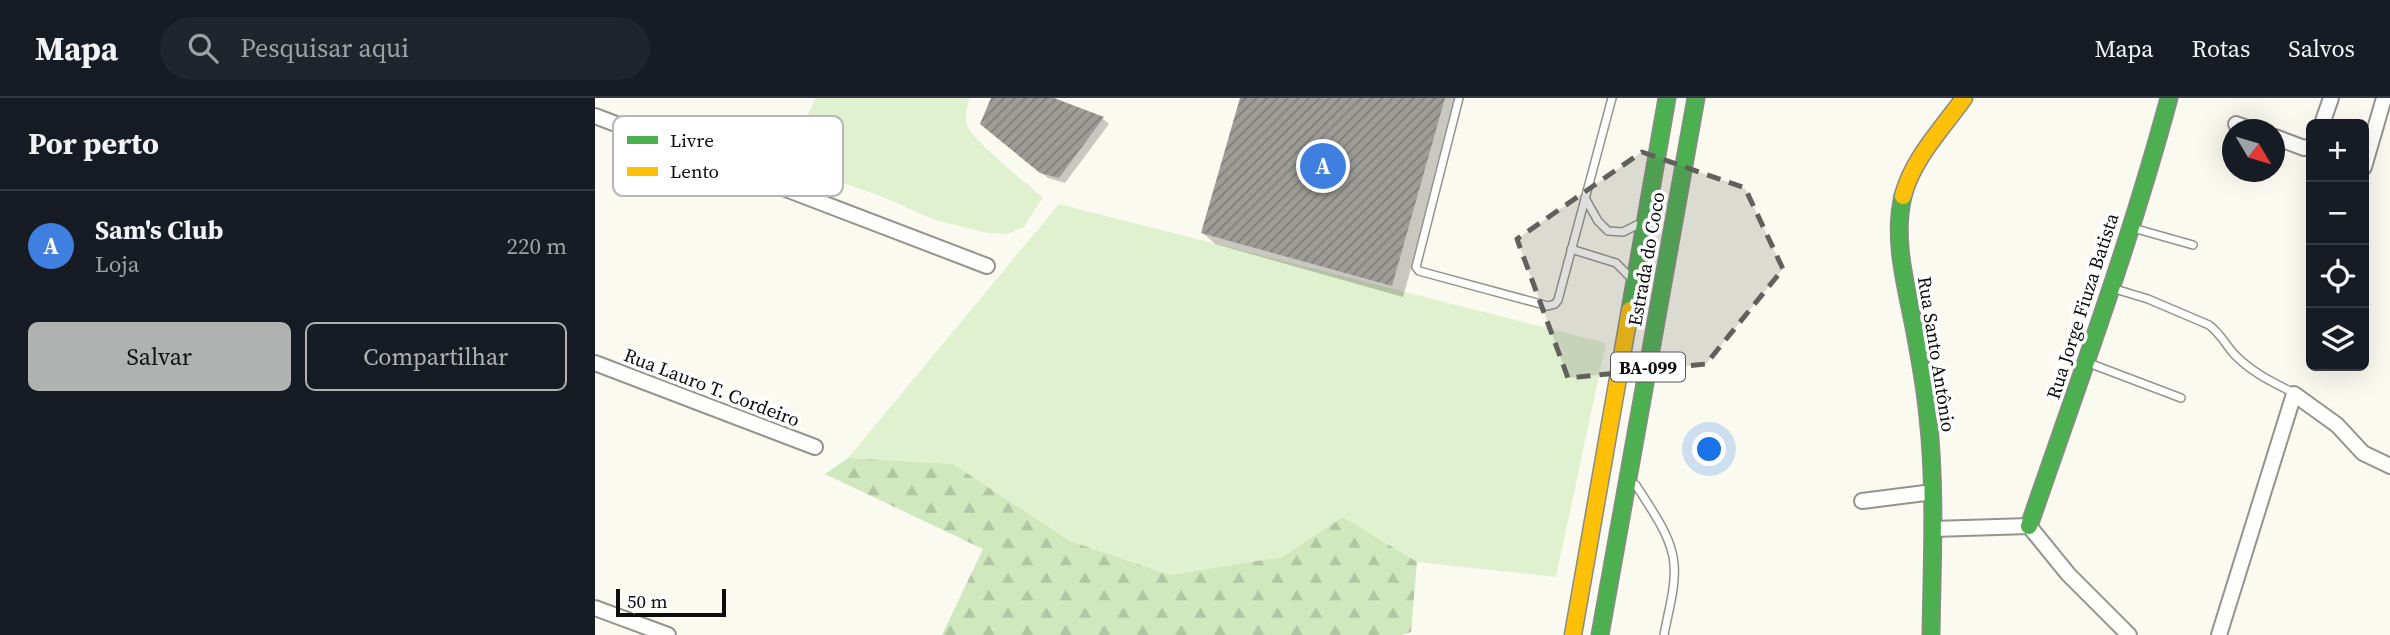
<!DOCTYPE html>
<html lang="pt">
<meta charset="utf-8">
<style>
body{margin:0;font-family:"Source Serif 4",serif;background:#20242c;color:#f1f3f6}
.controls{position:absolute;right:21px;top:21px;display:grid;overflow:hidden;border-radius:10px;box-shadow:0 7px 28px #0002}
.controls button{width:63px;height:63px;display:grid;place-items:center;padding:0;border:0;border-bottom:2px solid #363941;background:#171b24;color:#f1f3f6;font:35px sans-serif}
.compass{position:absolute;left:1627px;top:21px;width:63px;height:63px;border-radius:50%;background:#171b24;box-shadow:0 7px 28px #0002;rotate:128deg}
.scale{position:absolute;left:21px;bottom:18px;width:110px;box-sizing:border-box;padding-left:7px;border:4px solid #0d0d0d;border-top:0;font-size:19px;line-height:24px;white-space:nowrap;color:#0d0d0d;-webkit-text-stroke:5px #fff;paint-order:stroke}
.you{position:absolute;left:1115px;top:352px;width:24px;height:24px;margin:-18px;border:5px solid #fff;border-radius:50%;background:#1a73e8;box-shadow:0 0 0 10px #1a73e833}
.badge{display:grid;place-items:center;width:46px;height:46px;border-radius:50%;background:#b0b1b1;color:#fff;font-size:23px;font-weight:700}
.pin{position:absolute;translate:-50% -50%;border:4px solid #fff;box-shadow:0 2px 7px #0006}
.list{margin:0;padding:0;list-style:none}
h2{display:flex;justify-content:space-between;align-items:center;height:91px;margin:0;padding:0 28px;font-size:30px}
h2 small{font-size:23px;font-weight:400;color:#9ea1a6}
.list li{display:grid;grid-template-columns:46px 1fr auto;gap:21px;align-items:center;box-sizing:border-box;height:112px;padding:0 28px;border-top:2px solid #363941}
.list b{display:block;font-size:26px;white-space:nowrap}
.list p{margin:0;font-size:23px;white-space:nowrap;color:#9ea1a6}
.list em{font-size:23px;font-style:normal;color:#9ea1a6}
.actions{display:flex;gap:14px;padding:21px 28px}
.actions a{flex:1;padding:16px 0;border:2px solid #b0b1b1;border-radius:10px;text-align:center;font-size:24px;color:#b0b1b1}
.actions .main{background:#b0b1b1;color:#111}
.icon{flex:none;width:38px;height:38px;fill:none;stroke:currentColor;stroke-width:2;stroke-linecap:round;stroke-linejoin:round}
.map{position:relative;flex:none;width:1795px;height:537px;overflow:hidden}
header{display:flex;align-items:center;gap:42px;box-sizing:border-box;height:98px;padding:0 35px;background:#171b24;border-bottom:2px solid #363941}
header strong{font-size:33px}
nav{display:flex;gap:38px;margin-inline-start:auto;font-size:24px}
.search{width:490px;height:63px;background:#20242c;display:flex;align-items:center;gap:18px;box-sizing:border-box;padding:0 24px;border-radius:38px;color:#9ea1a6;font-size:26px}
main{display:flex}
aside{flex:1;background:#171b24}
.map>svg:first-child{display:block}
</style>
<header>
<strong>Mapa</strong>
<div class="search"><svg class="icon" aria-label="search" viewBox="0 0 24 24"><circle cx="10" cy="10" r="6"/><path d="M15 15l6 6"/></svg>Pesquisar aqui</div>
<nav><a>Mapa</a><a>Rotas</a><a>Salvos</a></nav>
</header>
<main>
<aside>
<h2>Por perto<small></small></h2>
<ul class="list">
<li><span class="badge" style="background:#3f7fe0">A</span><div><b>Sam's Club</b><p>Loja</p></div><em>220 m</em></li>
</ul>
<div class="actions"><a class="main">Salvar</a><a>Compartilhar</a></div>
</aside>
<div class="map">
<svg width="1795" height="537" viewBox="0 0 1795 537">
<defs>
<pattern id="forest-firs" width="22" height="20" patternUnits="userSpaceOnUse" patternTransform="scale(1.75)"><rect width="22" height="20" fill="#d0e8be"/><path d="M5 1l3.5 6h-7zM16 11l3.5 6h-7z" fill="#b1c6a2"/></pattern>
<pattern id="building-hatch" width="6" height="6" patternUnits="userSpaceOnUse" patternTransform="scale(1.75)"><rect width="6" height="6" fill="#9e9c96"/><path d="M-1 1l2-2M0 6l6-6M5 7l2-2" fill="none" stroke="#7f7e79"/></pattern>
</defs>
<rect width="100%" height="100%" fill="#fbfaf0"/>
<g fill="#e0f1d0">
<path d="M221,0H375C372,8 369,18 372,27C376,41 434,88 448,99L429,129L412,136L393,135L340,122L288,99L222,76L207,67L199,51L211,20Z"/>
<polygon points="464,106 1011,245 961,479 822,464 748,419 687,459 575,477 475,443 358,366 253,360"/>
</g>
<polygon fill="url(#forest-firs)" points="253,360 358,366 475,443 575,477 687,459 748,419 822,464 816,534 807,537 347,537 388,451 230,376"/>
<g fill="#0003">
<polygon points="398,0 454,0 508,21 514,26 470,85 453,80 393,32"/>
<polygon points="647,0 864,0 808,199 620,146 608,135"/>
</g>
<g fill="url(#building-hatch)">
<polygon points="396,0 459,0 509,19 464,80 445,75 385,26"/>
<polygon points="645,0 850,0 797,188 606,135"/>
</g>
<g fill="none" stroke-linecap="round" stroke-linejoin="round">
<g stroke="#94948f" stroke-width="10">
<g id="lane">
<polyline points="864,0 821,169 824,173 953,208 960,206 963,202 1017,0"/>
<polyline points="990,100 1003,123 1013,133 1028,134 1042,127"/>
<polyline points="1538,130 1598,147"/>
<polyline points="976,151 1021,165 1034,178"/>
<path d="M1520,191L1553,201L1614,227C1625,235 1630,246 1639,256C1656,274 1677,284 1699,295"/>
<polyline points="1491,264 1586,300"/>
<path d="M1041,387C1055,410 1077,438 1079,466C1081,489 1073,514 1069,537"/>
</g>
</g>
<g stroke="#94948f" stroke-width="18">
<g id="street">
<polyline points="0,18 392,168"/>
<polyline points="1641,26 1658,32"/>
<polyline points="1727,26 1736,0"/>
<polyline points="1680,39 1709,50 1716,48"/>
<polyline points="1769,69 1789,0"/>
<polyline points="0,265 220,349"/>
<polyline points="1267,403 1338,394"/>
<polyline points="1338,431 1434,428 1473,476 1534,537"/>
<polyline points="0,510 73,537"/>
<polyline points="1624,537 1699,296 1742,327 1768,355 1795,368"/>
</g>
</g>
<g stroke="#8b8a86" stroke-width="19">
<g id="fast">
<path d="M1308,98C1298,140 1310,183 1318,224C1324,255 1330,287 1333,319C1341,391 1337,464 1336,537"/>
<polyline points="1035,212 1072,0"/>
<path d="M1434,428C1483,286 1535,145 1574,0"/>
<polyline points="1005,537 1101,0"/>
</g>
</g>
<g stroke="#8b8a86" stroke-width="19">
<g id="slow">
<path d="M1308,98C1318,60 1347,31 1369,0"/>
<polyline points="978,537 1035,212"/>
</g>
</g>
<use href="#lane" stroke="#fefefd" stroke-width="7"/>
<use href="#street" stroke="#fefefd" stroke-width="14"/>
<use href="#fast" stroke="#4caf50" stroke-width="16"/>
<use href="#slow" stroke="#ffc107" stroke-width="16"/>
</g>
<path fill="#60605c" fill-opacity="0.2" stroke="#60605c" stroke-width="5" stroke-dasharray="14 9" stroke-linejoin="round" d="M1047,54L1150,90L1188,171L1111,266L973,280L922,141Z"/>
<g text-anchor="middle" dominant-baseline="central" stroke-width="7" stroke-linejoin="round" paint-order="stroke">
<rect fill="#fff" stroke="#565656" stroke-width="2" x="1016" y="254.5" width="74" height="29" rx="5"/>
<g font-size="18" font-weight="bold" fill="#0d0d0d">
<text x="1053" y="269">BA-099</text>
</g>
<g font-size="19" fill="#0d0d0d" stroke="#fff">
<text transform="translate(1051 161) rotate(-80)">Estrada do Coco</text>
<text transform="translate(1487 208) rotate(-72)">Rua Jorge Fiuza Batista</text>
<text transform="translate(1342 256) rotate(81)">Rua Santo Antônio</text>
<text transform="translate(117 289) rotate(21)">Rua Lauro T. Cordeiro</text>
</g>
</g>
<rect x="18" y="18" width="230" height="80" rx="10" fill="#fff" stroke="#b6b6b6" stroke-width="2"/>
<rect x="32" y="38" width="31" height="8" fill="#4caf50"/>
<rect x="32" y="69" width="31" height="9" fill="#ffc107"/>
<g font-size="19" fill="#0d0d0d">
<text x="75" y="49">Livre</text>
<text x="75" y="80">Lento</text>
</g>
</svg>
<div class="controls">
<button>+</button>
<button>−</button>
<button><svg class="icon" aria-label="locate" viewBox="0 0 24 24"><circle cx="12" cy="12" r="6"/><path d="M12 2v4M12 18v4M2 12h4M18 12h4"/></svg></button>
<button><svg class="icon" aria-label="layers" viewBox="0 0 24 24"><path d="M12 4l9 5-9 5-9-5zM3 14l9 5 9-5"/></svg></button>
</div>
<svg class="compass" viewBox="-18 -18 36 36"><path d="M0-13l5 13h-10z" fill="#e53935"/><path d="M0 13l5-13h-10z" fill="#9ea1a6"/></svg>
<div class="scale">50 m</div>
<div class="you"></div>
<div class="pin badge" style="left:728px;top:68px;background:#3f7fe0">A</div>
</div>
</main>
